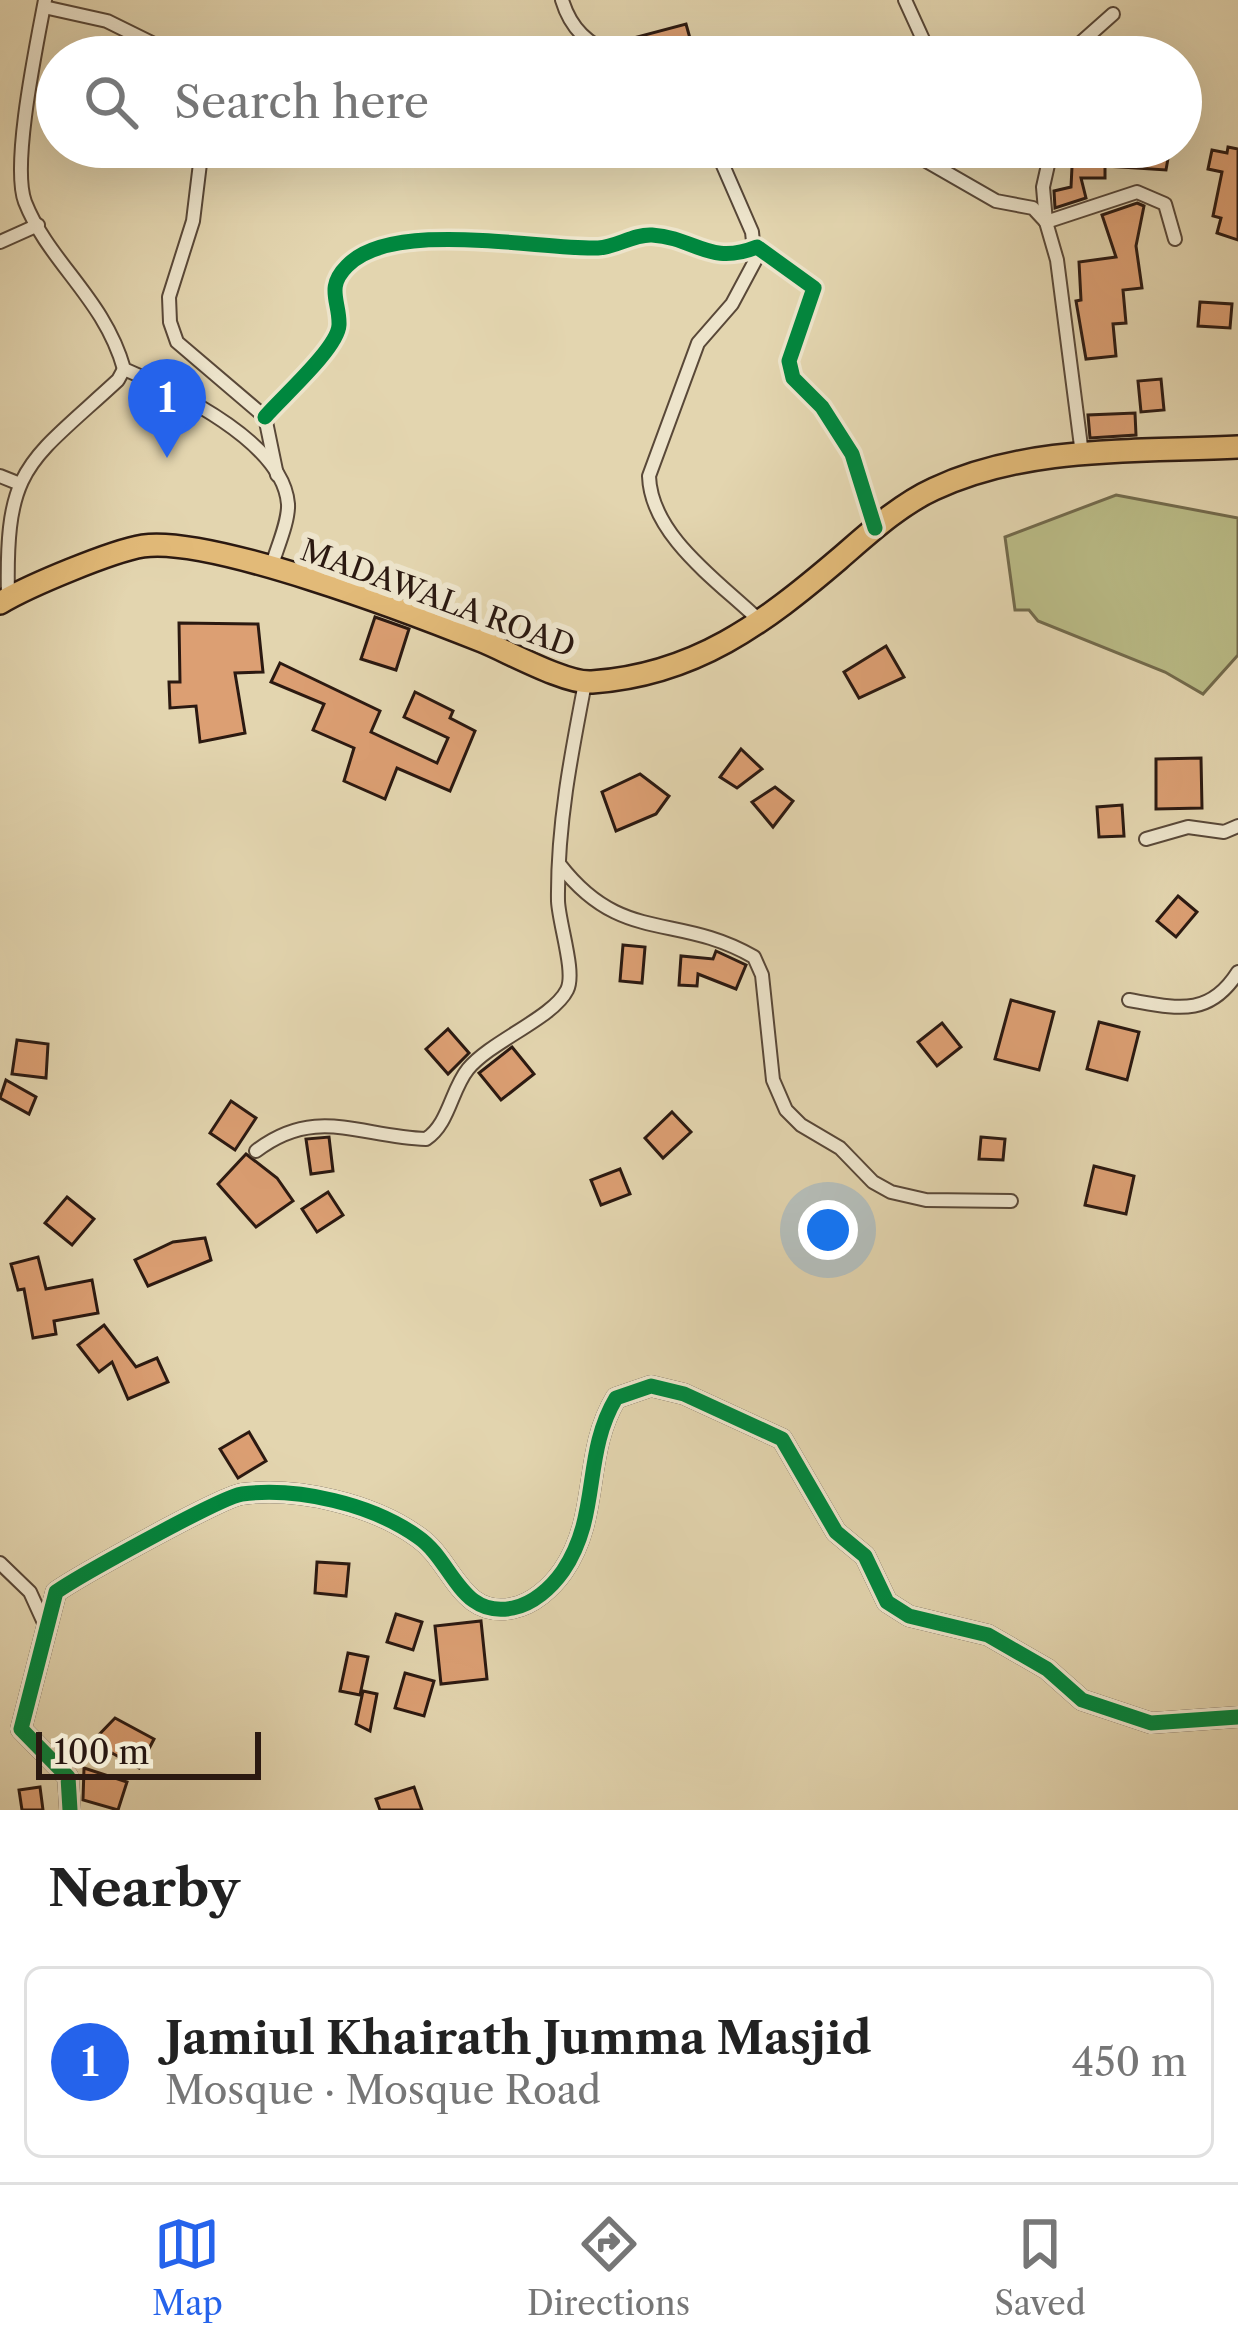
<!DOCTYPE html>
<meta charset="utf-8">
<style>
body{margin:0;font-family:"Libre Caslon Text",serif;background:#f2f2f2;color:#222}
.scale{position:absolute;left:36px;bottom:30px;width:225px;box-sizing:border-box;padding-left:12px;border:6px solid #2b1911;border-top:0;font-size:33px;line-height:42px;white-space:nowrap;color:#2b1911;-webkit-text-stroke:9px #ede4cb;paint-order:stroke}
.you{position:absolute;left:828px;top:1230px;width:42px;height:42px;margin:-30px;border:9px solid #fff;border-radius:50%;background:#1a73e8;box-shadow:0 0 0 18px #1a73e833}
.badge{display:grid;place-items:center;width:78px;height:78px;border-radius:50%;background:#2563eb;color:#fff;font-size:39px;font-weight:700}
.pin{position:absolute;translate:-50% -99px;filter:drop-shadow(0 3px 6px #0008)}
.pin::after{content:'';position:absolute;top:63px;width:42px;height:36px;background:inherit;clip-path:polygon(0 0,100% 0,50% 100%)}
.list{margin:0;padding:0;list-style:none}
h2{display:flex;justify-content:space-between;align-items:center;height:156px;margin:0;padding:0 48px;font-size:51px}
h2 small{font-size:39px;font-weight:400;color:#767676}
.list li{display:grid;grid-template-columns:78px 1fr auto;gap:36px;align-items:center;box-sizing:border-box;height:192px;margin:0 24px 24px;padding:0 24px;border:3px solid #e0e0e0;border-radius:18px}
.list b{display:block;font-size:45px;white-space:nowrap}
.list p{margin:0;font-size:39px;white-space:nowrap;color:#767676}
.list em{font-size:39px;font-style:normal;color:#767676}
.icon{flex:none;width:66px;height:66px;fill:none;stroke:currentColor;stroke-width:2;stroke-linecap:round;stroke-linejoin:round}
.map{position:relative;flex:none;width:1238px;height:1810px;overflow:hidden}
.search{position:absolute;background:#fff;box-shadow:0 12px 48px #0002;left:36px;right:36px;top:36px;height:132px;display:flex;align-items:center;gap:30px;box-sizing:border-box;padding:0 42px;border-radius:66px;color:#767676;font-size:45px}
.sheet{height:372px;background:#fff}
nav{display:flex;justify-content:space-around;align-items:center;box-sizing:border-box;height:168px;border-top:3px solid #e0e0e0;background:#fff;font-size:33px;color:#767676}
nav a{display:grid;justify-items:center;gap:6px}
nav .on{color:#2563eb}
.map>svg:first-child{display:block}
</style>
<div class="map">
<svg width="1238" height="1810" viewBox="0 0 1238 1810">
<rect width="100%" height="100%" fill="#e3d5af"/>
<filter id="stains"><feTurbulence type="fractalNoise" baseFrequency=".00167" numOctaves="4"/><feColorMatrix values="0 0 0 0 .2 0 0 0 0 .09 0 0 0 0 .02 0 0 0 .5 -.17"/></filter>
<radialGradient id="worn" r=".72"><stop offset=".6" stop-color="#630" stop-opacity="0"/><stop offset="1" stop-color="#630" stop-opacity=".3"/></radialGradient>
<polygon fill="#babc87" stroke="#726a4c" stroke-width="3" points="1116,495 1238,518 1238,655 1203,694 1165,672 1038,621 1029,610 1015,610 1005,537"/>
<g fill="#dc9f73" stroke="#2b1911" stroke-width="3">
<polygon points="686,24 693,49 642,57 637,37"/>
<polygon points="1073,147 1148,149 1170,147 1166,170 1105,166 1105,178 1081,178 1086,198 1055,208 1054,191 1071,187"/>
<polygon points="1228,147 1238,149 1238,240 1217,233 1221,218 1213,216 1222,172 1208,169 1212,150 1227,153"/>
<polygon points="1137,203 1144,206 1136,246 1142,288 1123,290 1126,323 1113,324 1116,356 1086,359 1076,301 1081,300 1079,262 1116,257 1102,215"/>
<polygon points="1200,302 1232,304 1230,328 1198,326"/>
<polygon points="1161,379 1164,410 1141,412 1138,381"/>
<polygon points="1135,413 1136,435 1090,438 1088,415"/>
<polygon points="375,617 409,629 396,670 361,659"/>
<polygon points="179,623 258,624 263,672 235,673 245,733 200,742 196,706 170,708 169,682 180,682"/>
<polygon points="886,646 904,677 859,698 844,672"/>
<polygon points="280,663 380,711 371,732 437,763 448,738 404,717 415,692 453,711 450,718 475,731 450,791 397,768 385,799 344,781 354,748 313,730 324,704 271,682"/>
<polygon points="741,749 762,769 737,788 720,777"/>
<polygon points="1201,758 1202,808 1156,809 1156,759"/>
<polygon points="640,774 669,796 656,814 616,831 602,792"/>
<polygon points="775,787 793,801 773,827 752,802"/>
<polygon points="1122,805 1124,836 1099,837 1097,807"/>
<polygon points="1178,896 1197,912 1176,937 1157,921"/>
<polygon points="623,945 645,947 642,983 620,981"/>
<polygon points="716,951 746,965 736,989 698,974 697,986 679,985 681,956 713,959"/>
<polygon points="1011,1000 1054,1012 1039,1070 995,1059"/>
<polygon points="1099,1022 1139,1032 1127,1080 1087,1069"/>
<polygon points="942,1023 961,1047 937,1066 918,1042"/>
<polygon points="448,1029 469,1053 448,1074 426,1049"/>
<polygon points="17,1040 48,1044 46,1078 12,1074"/>
<polygon points="512,1047 534,1074 501,1100 479,1073"/>
<polygon points="6,1080 36,1097 29,1114 0,1098"/>
<polygon points="231,1101 256,1118 235,1150 210,1133"/>
<polygon points="672,1112 691,1132 663,1158 645,1138"/>
<polygon points="329,1137 333,1171 311,1174 306,1139"/>
<polygon points="981,1137 1005,1139 1003,1160 979,1159"/>
<polygon points="246,1154 277,1178 293,1201 256,1227 218,1184"/>
<polygon points="1094,1166 1134,1176 1126,1214 1085,1205"/>
<polygon points="620,1169 630,1194 601,1205 591,1180"/>
<polygon points="328,1192 343,1215 317,1232 302,1209"/>
<polygon points="67,1197 94,1219 72,1245 45,1223"/>
<polygon points="205,1238 211,1260 148,1286 135,1260 173,1242"/>
<polygon points="38,1257 46,1289 92,1280 98,1313 54,1321 56,1334 33,1338 24,1289 18,1290 11,1264"/>
<polygon points="104,1325 136,1367 157,1358 168,1382 128,1399 112,1362 99,1372 78,1345"/>
<polygon points="249,1432 266,1461 238,1478 220,1449"/>
<polygon points="317,1562 349,1564 346,1596 315,1593"/>
<polygon points="396,1614 422,1622 413,1650 387,1642"/>
<polygon points="481,1621 487,1679 441,1684 435,1626"/>
<polygon points="348,1653 368,1657 360,1695 340,1691"/>
<polygon points="405,1673 434,1681 424,1716 395,1708"/>
<polygon points="363,1691 377,1694 370,1731 356,1724"/>
<polygon points="115,1718 154,1739 139,1768 92,1742"/>
<polygon points="84,1768 127,1782 118,1810 83,1800"/>
<polygon points="40,1787 43,1810 22,1810 19,1790"/>
<polygon points="414,1787 422,1810 380,1810 376,1799"/>
</g>
<g fill="none" stroke-linecap="round" stroke-linejoin="round">
<g stroke="#594838" stroke-width="16">
<g id="street">
<path d="M45,0C37,43 11,165 25,202C49,263 104,298 124,369C173,390 283,441 288,504C289,522 276,550 271,568"/>
<path d="M562,0C571,30 588,43 615,57"/>
<polyline points="905,0 931,57"/>
<polyline points="44,7 107,21 180,57"/>
<polyline points="798,57 799,57"/>
<polyline points="1073,57 1077,46 1113,14"/>
<polyline points="202,147 193,221 169,297 170,322 177,342 265,417 277,475"/>
<path d="M715,147L752,232L755,261L732,304L698,343L649,476C651,537 721,583 762,623"/>
<polyline points="902,147 996,201 1033,208 1046,222"/>
<polyline points="1052,147 1043,187 1046,222 1057,260 1082,454"/>
<polyline points="1046,222 1137,192 1165,204 1175,239"/>
<polyline points="0,242 38,225"/>
<path d="M265,417C281,398 338,348 339,325C340,302 325,288 347,266C393,218 540,250 598,248C617,247 633,234 652,235C696,238 709,266 757,247L814,288L789,361L793,378L822,407L852,454L875,528"/>
<polyline points="0,476 20,484"/>
<path d="M8,598C5,465 26,465 118,380L124,369"/>
<polyline points="1146,839 1188,827 1224,832 1238,826"/>
<path d="M560,865C622,945 676,912 754,957L762,975L773,1080L786,1110L801,1125L840,1148L873,1182L891,1192L926,1200L1011,1201"/>
<path d="M1129,1000C1176,1008 1209,1018 1238,972"/>
<path d="M256,1151C316,1105 360,1137 426,1139C449,1124 451,1090 468,1069C491,1041 553,1018 567,990C576,973 559,924 558,901C557,827 571,755 585,683"/>
<polyline points="0,1563 30,1592 45,1625"/>
</g>
</g>
<g stroke="#2b1911" stroke-width="22">
<path id="secondary" d="M70,1810L68,1777L21,1729L56,1592C79,1576 221,1497 242,1494C298,1487 372,1504 418,1537C453,1561 460,1619 513,1608C533,1604 551,1588 563,1571C601,1515 582,1455 616,1398L651,1386L684,1394L782,1439L836,1532L865,1556L887,1602L909,1616L988,1635L1047,1669L1082,1700L1151,1723L1238,1717"/>
</g>
<g stroke="#2b1911" stroke-width="26">
<path id="primary" d="M0,603C28,586 112,551 143,546C211,536 412,613 482,641C509,652 566,684 592,682C695,675 764,623 839,559C868,534 899,505 934,489C1028,445 1137,452 1238,447"/>
</g>
<use href="#street" stroke="#ede4cb" stroke-width="12"/>
<use href="#secondary" stroke="#ede4cb" stroke-width="18"/>
<use href="#primary" stroke="#e2ba78" stroke-width="21"/>
<g stroke="#ede4cb" stroke-width="22">
<g id="cycleway">
<path d="M265,417C281,398 338,348 339,325C340,302 325,288 347,266C393,218 540,250 598,248C617,247 633,234 652,235C696,238 709,266 757,247L814,288L789,361L793,378L822,407L852,454L875,528"/>
<path d="M70,1810L68,1777L21,1729L56,1592C79,1576 221,1497 242,1494C298,1487 372,1504 418,1537C453,1561 460,1619 513,1608C533,1604 551,1588 563,1571C601,1515 582,1455 616,1398L651,1386L684,1394L782,1439L836,1532L865,1556L887,1602L909,1616L988,1635L1047,1669L1082,1700L1151,1723L1238,1717"/>
</g>
</g>
<use href="#cycleway" stroke="#00873e" stroke-width="15"/>
</g>
<g text-anchor="middle" dominant-baseline="central" stroke-width="12" stroke-linejoin="round" paint-order="stroke">
<g font-size="30" fill="#2b1911" stroke="#ede4cb">
<text transform="translate(438 598) rotate(20)">MADAWALA ROAD</text>
</g>
</g>
<rect width="100%" height="100%" filter="url(#stains)"/>
<rect width="100%" height="100%" fill="url(#worn)"/>
</svg>
<div class="scale">100 m</div>
<div class="you"></div>
<div class="pin badge" style="left:167px;top:458px">1</div>
<div class="search"><svg class="icon" aria-label="search" viewBox="0 0 24 24"><circle cx="10" cy="10" r="6"/><path d="M15 15l6 6"/></svg>Search here</div>
</div>
<section class="sheet">
<h2>Nearby<small></small></h2>
<ul class="list">
<li><span class="badge">1</span><div><b>Jamiul Khairath Jumma Masjid</b><p>Mosque · Mosque Road</p></div><em>450 m</em></li>
</ul>
</section>
<nav>
<a class="on"><svg class="icon" aria-label="map" viewBox="0 0 24 24"><path d="M3 6l6-2 6 2 6-2v14l-6 2-6-2-6 2zM9 4v14M15 6v14"/></svg>Map</a>
<a><svg class="icon" aria-label="directions" viewBox="0 0 24 24"><path d="M12 3l9 9-9 9-9-9zM9 14v-3h6M13 9l2 2-2 2"/></svg>Directions</a>
<a><svg class="icon" aria-label="saved" viewBox="0 0 24 24"><path d="M7 4h10v16l-5-4-5 4z"/></svg>Saved</a>
</nav>
